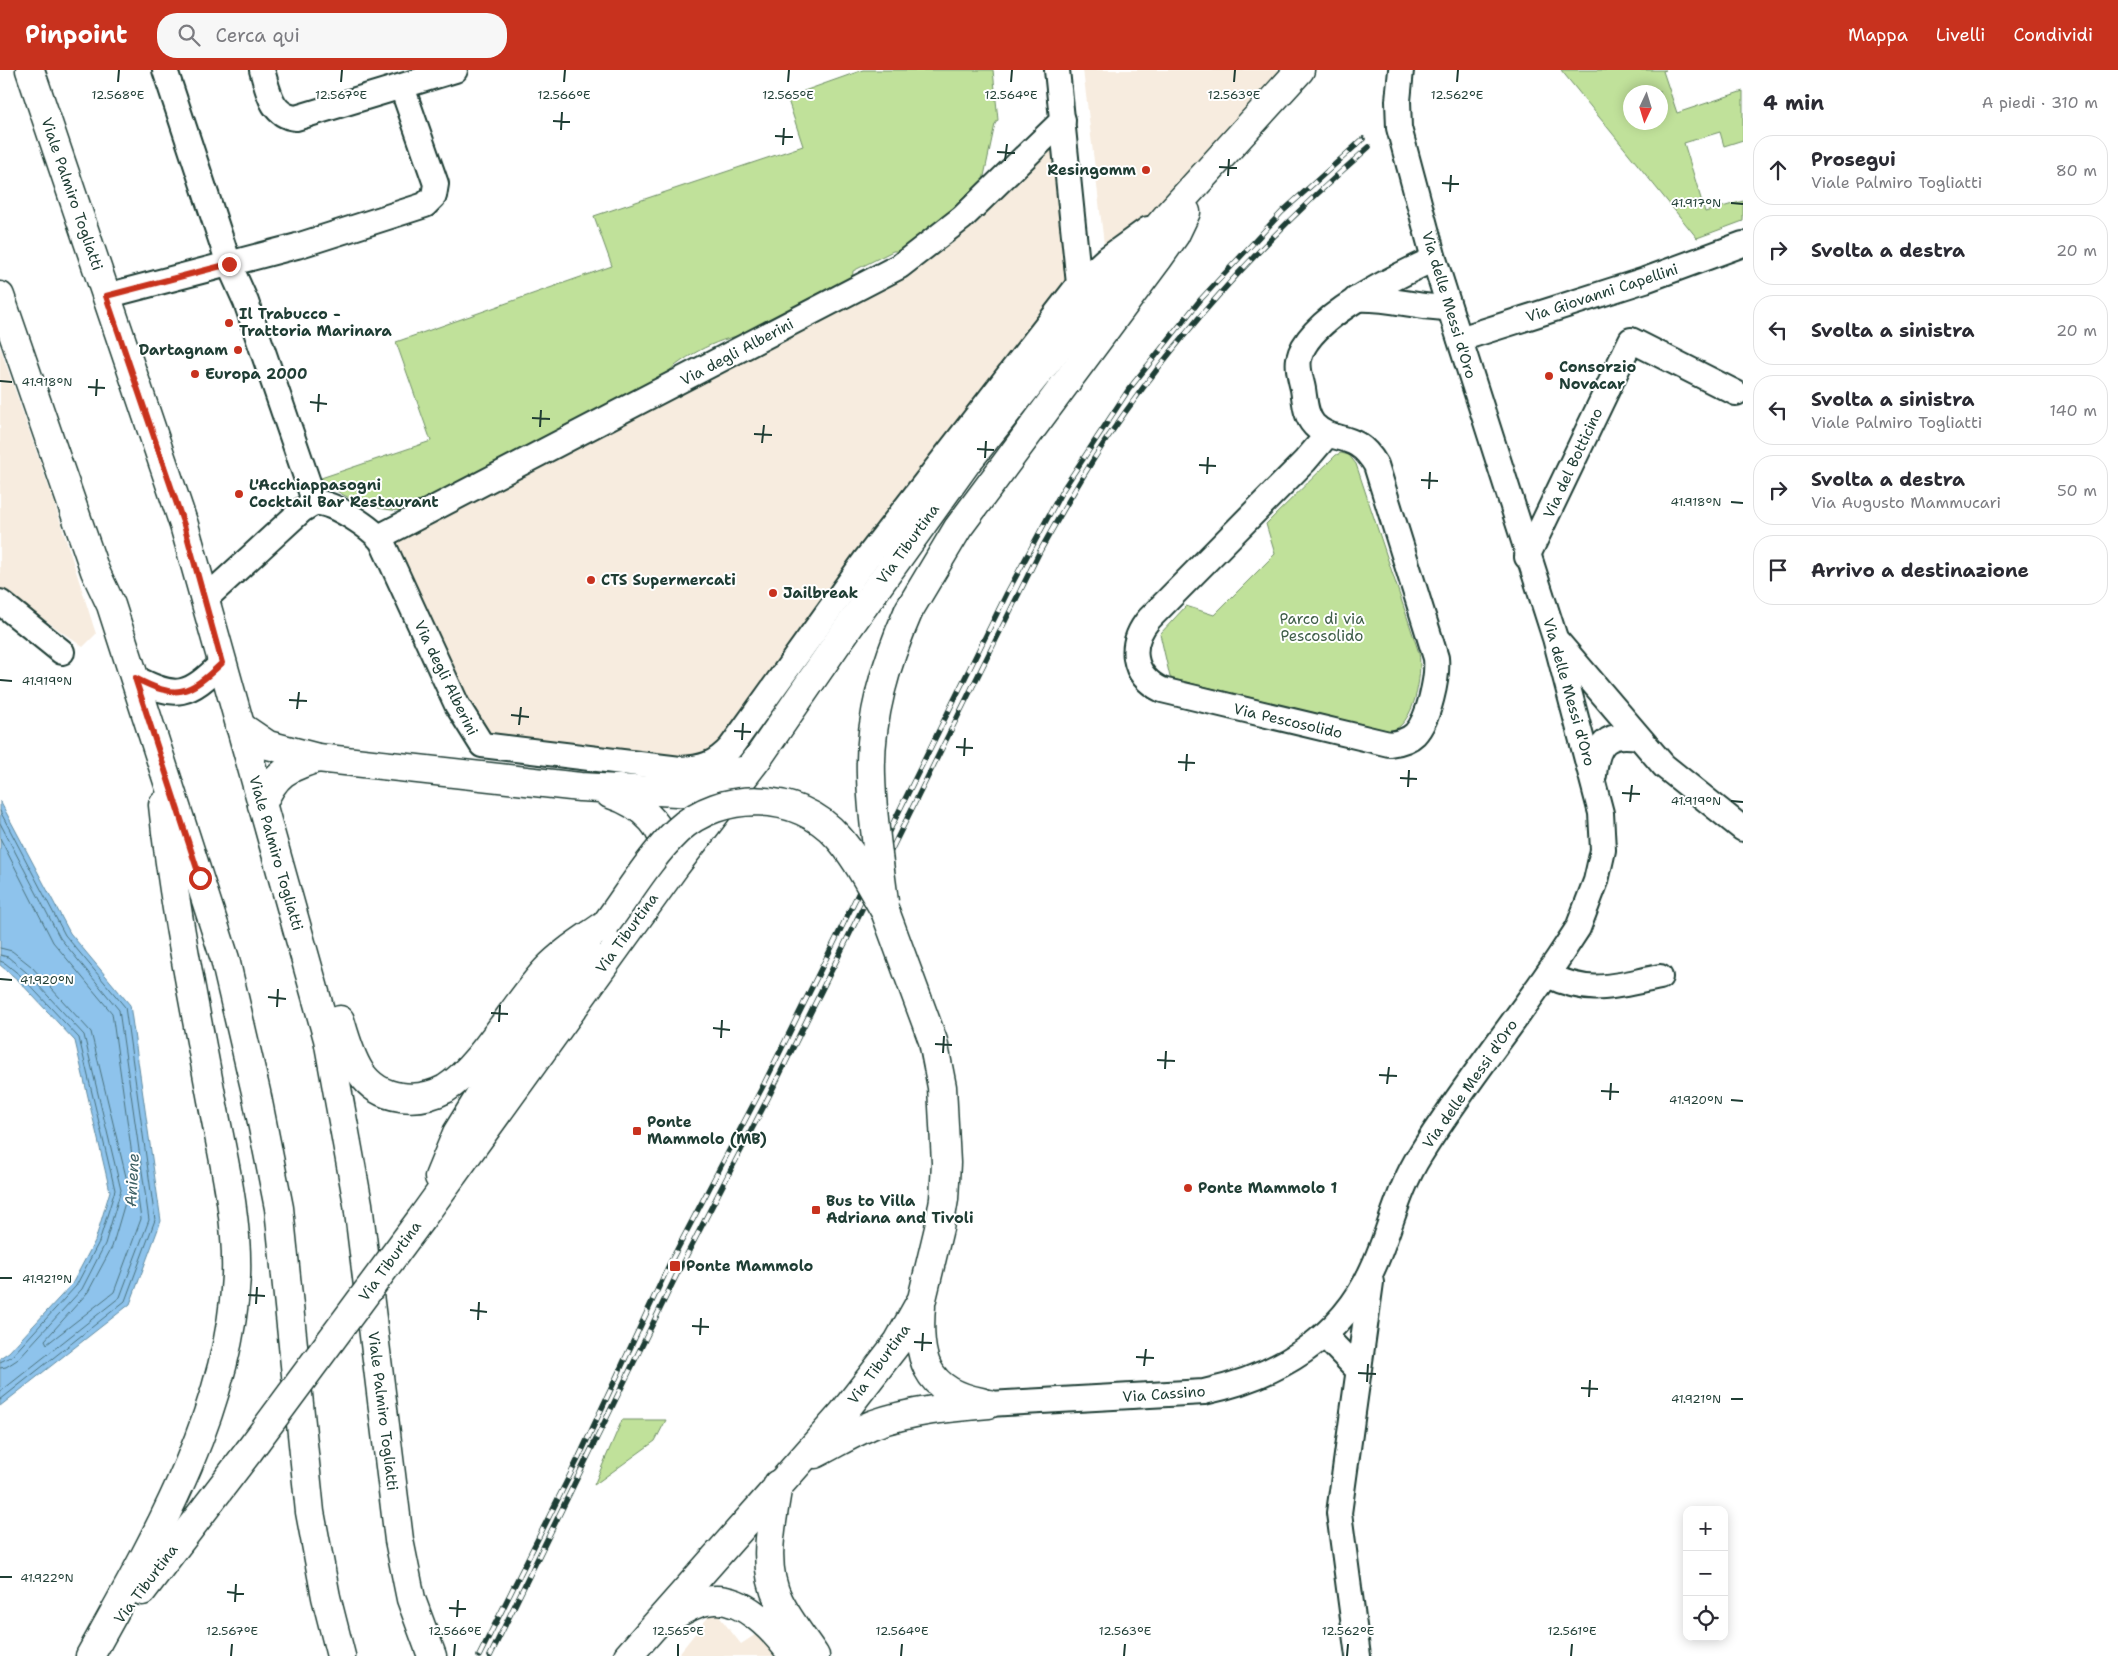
<!DOCTYPE html>
<html lang="it">
<meta charset="utf-8">
<style>
body{margin:0;font-family:"Shantell Sans",sans-serif;background:#f7f7f7;color:#2b2b33}
.controls{position:absolute;right:15px;bottom:15px;display:grid;overflow:hidden;border-radius:10px;box-shadow:0 2px 12px #0003}
.controls button{width:45px;height:45px;display:grid;place-items:center;padding:0;border:0;border-bottom:1px solid #e1e1e2;background:#fff;color:#2b2b33;font:25px sans-serif}
.compass{position:absolute;left:1623px;top:15px;width:45px;height:45px;border-radius:50%;background:#fff;box-shadow:0 2px 12px #0003;rotate:184deg}
.stop{position:absolute;width:15px;height:15px;margin:-11px;border:4px solid #c8321e;border-radius:50%;background:#fff}
.stop.end{background:#c8321e;border-color:#fff;box-shadow:0 1px 5px #0008}
.list{margin:0;padding:0;list-style:none}
h2{display:flex;justify-content:space-between;align-items:center;height:65px;margin:0;padding:0 20px;font-size:21px}
h2 small{font-size:16px;font-weight:400;color:#7c7c81}
.list li{display:grid;grid-template-columns:32px 1fr auto;gap:15px;align-items:center;box-sizing:border-box;height:70px;margin:0 10px 10px;padding:0 10px;border:1px solid #e1e1e2;border-radius:20px}
.list b{display:block;font-size:19px;white-space:nowrap}
.list p{margin:0;font-size:16px;white-space:nowrap;color:#7c7c81}
.list em{font-size:16px;font-style:normal;color:#7c7c81}
.icon{flex:none;width:28px;height:28px;fill:none;stroke:currentColor;stroke-width:2;stroke-linecap:round;stroke-linejoin:round}
.map{position:relative;flex:none;width:1743px;height:1586px;overflow:hidden}
header{display:flex;align-items:center;gap:30px;box-sizing:border-box;height:70px;padding:0 25px;background:#c8321e;color:#fff}
header strong{font-size:24px}
nav{display:flex;gap:28px;margin-inline-start:auto;font-size:18px}
.search{width:350px;height:45px;background:#f7f7f7;display:flex;align-items:center;gap:12px;box-sizing:border-box;padding:0 18px;border-radius:20px;color:#7c7c81;font-size:19px}
main{display:flex}
aside{flex:1;background:#fff}
.map>svg:first-child{display:block}
</style>
<header>
<strong>Pinpoint</strong>
<div class="search"><svg class="icon" aria-label="search" viewBox="0 0 24 24"><circle cx="10" cy="10" r="6"/><path d="M15 15l6 6"/></svg>Cerca qui</div>
<nav><a>Mappa</a><a>Livelli</a><a>Condividi</a></nav>
</header>
<main>
<div class="map">
<svg width="1743" height="1586" viewBox="0 0 1743 1586">
<rect width="100%" height="100%" fill="#fff"/>
<filter id="ink" filterUnits="userSpaceOnUse"><feTurbulence type="fractalNoise" baseFrequency=".02" numOctaves="2"/><feDisplacementMap in="SourceGraphic" scale="10" xChannelSelector="R" yChannelSelector="G"/><feConvolveMatrix kernelMatrix="1 2 1 2 8 2 1 2 1" color-interpolation-filters="sRGB"/></filter>
<g filter="url(#ink)">
<g fill="#f7ecdf">
<polygon points="1083,0 1283,0 1139,156 1104,174"/>
<polygon points="1063,50 1079,214 716,692 488,677 385,477 900,196"/>
<polygon points="0,277 54,432 96,564 83,577 0,518"/>
<polygon points="718,1545 741,1574 761,1561 777,1586 677,1586 709,1546"/>
</g>
<g fill="#c0e19a" stroke="#708f67" fill-rule="evenodd">
<path d="M863,0H993L998,50L995,54L983,111L907,181H893L853,201L852,213L747,264C715,269 680,288 658,311L402,441C372,439 343,430 321,408L431,371L396,272L612,196L594,146L803,76L787,27Z"/>
<path d="M1561,0H1666L1663,1L1677,43L1743,21V70L1724,76L1720,62L1684,73L1705,142L1743,131V151L1697,168ZM1630,22H1660V52H1630Z"/>
<path d="M1341,383L1349,385L1356,394L1419,583C1423,604 1414,657 1390,661L1173,609L1170,607L1160,564L1186,536L1214,545L1275,484L1266,454L1336,385Z"/>
<polygon points="622,1350 666,1350 655,1371 594,1415"/>
</g>
<polygon fill="#8ec3ec" stroke="#628da2" points="0,731 70,863 130,935 161,1151 130,1234 0,1336 0,1288 9,1282 72,1214 95,1171 110,1121 75,971 18,910 0,895"/>
<g fill="none" stroke-linecap="round" stroke-linejoin="round">
<g stroke="#4b737e" stroke-width="1">
<polyline points="0,741 65,865 125,937 155,1150 125,1231 0,1330"/>
<polyline points="0,753 60,868 119,940 149,1150 120,1227 0,1322"/>
<polyline points="0,768 53,872 112,943 141,1149 114,1222 47,1274 45,1270 88,1222 112,1177 129,1119 91,962 31,896 12,881 0,878"/>
<polyline points="0,885 8,887 26,902 84,965 121,1120 105,1174 82,1219 17,1290 6,1297 0,1298"/>
<polyline points="0,891 5,893 21,906 79,968 115,1120 99,1172 76,1216 12,1286 0,1292"/>
</g>
<g stroke="#1f3d34" stroke-width="28">
<g id="minor">
<polyline points="165,0 229,194 246,232 315,433"/>
<path d="M262,0C268,20 271,46 296,48L455,0"/>
<polyline points="1057,0 1079,214"/>
<polyline points="106,226 297,176 425,135 434,126 436,114 402,17"/>
<path d="M1356,229C1388,227 1418,238 1449,238"/>
<polyline points="1460,269 1645,210 1743,174"/>
<path d="M1328,364L1305,391L1149,549C1128,574 1131,605 1162,620L1389,674C1399,673 1408,671 1415,664C1429,649 1438,608 1436,588L1376,395C1355,359 1334,375 1314,355C1305,345 1305,331 1303,319C1301,309 1297,299 1299,289C1307,248 1399,205 1434,189"/>
<polyline points="379,467 900,196 962,148 1063,50"/>
<polyline points="1527,487 1631,270 1736,323"/>
<path d="M204,530L302,440C307,437 311,434 316,433C332,431 373,459 382,472L457,635L482,675L680,699C702,698 715,695 731,677L866,489L1079,214L1105,190L1148,159"/>
<polyline points="0,532 62,582"/>
<polyline points="1559,573 1664,696 1743,759"/>
<path d="M135,608C177,630 188,626 222,593"/>
<path d="M1594,705C1597,675 1605,662 1638,667"/>
<path d="M1547,905C1592,926 1613,916 1660,907"/>
<polyline points="1324,1265 1357,1299"/>
<path d="M989,1334L1204,1322C1276,1307 1341,1269 1372,1200C1390,1162 1397,1121 1420,1085C1462,1017 1514,954 1559,887L1578,858L1596,811L1603,780L1601,743L1555,568L1434,189L1399,58L1398,31L1401,0"/>
<polyline points="1358,1586 1339,1443 1371,1212"/>
</g>
</g>
<g stroke="#1f3d34" stroke-width="31">
<g id="major">
<polyline points="30,0 184,455 328,969 358,1134 399,1470 411,1529 432,1586"/>
<polyline points="0,226 95,501 111,535 225,889 256,1022 279,1138 310,1442 326,1527 341,1586"/>
<polyline points="909,540 958,458 1158,189 1175,165 1186,142"/>
<polyline points="240,656 268,675 318,688 580,717 696,723 722,715 741,701"/>
<path d="M610,724C642,734 672,760 664,796"/>
<path d="M262,735C275,703 287,698 318,688"/>
<path d="M340,950C350,984 359,1022 401,1027C416,1029 432,1026 445,1019C480,998 516,932 546,900C563,882 585,869 606,854"/>
<polyline points="439,1107 457,1063 491,1008 587,879"/>
<polyline points="421,1149 676,795 758,688 838,572 967,392 1096,230 1168,145 1300,0"/>
<path d="M921,1236C917,1287 924,1321 981,1332"/>
<path d="M815,1384C835,1374 854,1362 874,1354C911,1341 951,1337 989,1334"/>
<path d="M778,1414C772,1453 761,1495 779,1531C789,1551 803,1568 815,1586"/>
<polyline points="142,1521 249,1381"/>
<path d="M668,1549C680,1542 693,1533 707,1531C742,1524 775,1560 793,1586"/>
<path d="M90,1586C154,1471 230,1340 236,1206C238,1147 223,1088 212,1030C194,932 173,834 163,735"/>
<polyline points="628,1586 843,1343 898,1272 922,1229 939,1158 944,1129 946,1093 942,1017 933,971 885,841"/>
</g>
</g>
<use href="#minor" stroke="#fff" stroke-width="24"/>
<use href="#major" stroke="#fff" stroke-width="28"/>
<g stroke="#1f3d34" stroke-width="5.5">
<g id="rail">
<polyline points="479,1586 579,1387 670,1193 764,1014 1007,523 1062,421 1129,319 1201,229 1282,142 1363,69"/>
<path d="M490,1586L680,1198L768,1028L1040,481C1062,442 1083,404 1108,367C1182,258 1270,163 1369,77"/>
</g>
</g>
<use href="#rail" stroke="#fff" stroke-width="4" stroke-dasharray="11" stroke-linecap="butt"/>
<g stroke="#1f3d34" stroke-width="31" stroke-linecap="butt">
<g id="major-bridge">
<path d="M884,832C879,790 872,748 871,706C869,647 886,593 909,540"/>
<path d="M606,854C628,824 650,787 677,761C721,720 798,721 838,767C857,788 870,816 885,841"/>
<polyline points="249,1381 421,1149"/>
</g>
</g>
<use href="#major-bridge" stroke="#fff" stroke-width="28"/>
</g>
</g>
<g fill="none" stroke-linecap="round" stroke-linejoin="round" filter="url(#ink)">
<path stroke="#c8321e" stroke-width="6" d="M200,808L135,608C177,630 188,625 222,593L184,455L106,226L229,194"/>
</g>
<path fill="none" stroke="#1f3d34" stroke-width="2" d="M118,12L119,0M341,12L342,0M564,12L565,0M788,12L789,0M1011,12L1012,0M1234,12L1235,0M1457,12L1458,0M553,51L570,52M561,60L562,42M775,66L793,67M783,75L784,58M997,82L1015,83M1005,91L1007,74M1219,97L1237,98M1228,106L1229,89M1442,113L1459,114M1450,122L1451,105M1731,133L1743,134M0,311L12,312M88,317L105,318M96,326L97,309M310,332L327,334M318,342L319,324M532,348L550,349M540,357L541,340M754,364L772,365M762,373L764,355M977,379L994,380M985,388L986,371M1199,395L1216,396M1207,404L1208,387M1421,410L1438,411M1429,419L1430,402M1731,432L1743,433M0,610L12,611M289,630L307,631M297,639L299,622M511,645L529,647M519,655L521,637M734,661L751,662M742,670L743,653M956,677L973,678M964,686L965,668M1178,692L1195,693M1186,701L1187,684M1400,708L1417,709M1408,717L1409,700M1622,723L1640,724M1731,731L1743,732M1630,732L1632,715M0,909L12,910M268,927L286,929M277,937L278,919M491,943L508,944M499,952L500,935M713,958L730,960M721,968L722,950M935,974L952,975M943,983L944,966M1157,990L1175,991M1165,999L1166,981M1379,1005L1397,1006M1387,1014L1389,997M1601,1021L1619,1022M1610,1030L1611,1013M1731,1030L1743,1031M0,1208H12M248,1225L265,1226M256,1234L257,1217M470,1240L487,1242M478,1250L479,1232M692,1256L709,1257M700,1265L701,1248M914,1272L932,1273M922,1281L923,1263M1136,1287L1154,1288M1144,1296L1146,1279M1358,1303L1376,1304M1367,1312L1368,1294M1581,1318L1598,1319M1589,1327L1590,1310M1731,1329H1743M0,1507H12M227,1522L244,1524M235,1532L236,1514M449,1538L466,1539M457,1547L458,1530M231,1586L232,1574M454,1586L455,1574M678,1586V1574M901,1586L902,1574M1124,1586L1125,1574M1347,1586L1348,1574M1571,1586L1572,1574"/>
<g fill="#c8321e" stroke="#fff" stroke-width="2">
<circle cx="1146" cy="100" r="5"/>
<circle cx="229" cy="253" r="5"/>
<circle cx="238" cy="280" r="5"/>
<circle cx="195" cy="304" r="5"/>
<circle cx="1549" cy="306" r="5"/>
<circle cx="239" cy="424" r="5"/>
<circle cx="591" cy="510" r="5"/>
<circle cx="773" cy="523" r="5"/>
<rect x="632" y="1056" width="10" height="10" rx="2.5"/>
<circle cx="1188" cy="1118" r="5"/>
<rect x="811" y="1135" width="10" height="10" rx="2.5"/>
<rect x="669" y="1190" width="12" height="12" rx="2.5"/>
</g>
<g text-anchor="middle" dominant-baseline="central" stroke-width="4" stroke-linejoin="round" paint-order="stroke">
<g font-size="15" font-weight="bold" fill="#1f3d34" stroke="#fff" text-anchor="start">
<text x="1136" y="100" text-anchor="end">Resingomm</text>
<text x="239" y="244">Il Trabucco -<tspan x="239" dy="17">Trattoria Marinara</tspan></text>
<text x="228" y="280" text-anchor="end">Dartagnam</text>
<text x="1559" y="297">Consorzio<tspan x="1559" dy="17">Novacar</tspan></text>
<text x="205" y="304">Europa 2000</text>
<text x="249" y="415">L'Acchiappasogni<tspan x="249" dy="17">Cocktail Bar Restaurant</tspan></text>
<text x="601" y="510">CTS Supermercati</text>
<text x="783" y="523">Jailbreak</text>
<text x="647" y="1052">Ponte<tspan x="647" dy="17">Mammolo (MB)</tspan></text>
<text x="1198" y="1118">Ponte Mammolo 1</text>
<text x="826" y="1131">Bus to Villa<tspan x="826" dy="17">Adriana and Tivoli</tspan></text>
<text x="686" y="1196">Ponte Mammolo</text>
</g>
<g font-size="15" fill="#1f3d34" stroke="#fff">
<text transform="translate(72 124) rotate(71)">Viale Palmiro Togliatti</text>
<text transform="translate(1602 223) rotate(-18)">Via Giovanni Capellini</text>
<text transform="translate(1449 235) rotate(73)">Via delle Messi d'Oro</text>
<text transform="translate(737 282) rotate(-28)">Via degli Alberini</text>
<text transform="translate(1573 393) rotate(-65)">Via del Botticino</text>
<text transform="translate(908 474) rotate(-54)">Via Tiburtina</text>
<text transform="translate(446 608) rotate(64)">Via degli Alberini</text>
<text transform="translate(1569 622) rotate(74)">Via delle Messi d'Oro</text>
<text transform="translate(1288 651) rotate(13)">Via Pescosolido</text>
<text transform="translate(276 783) rotate(74)">Viale Palmiro Togliatti</text>
<text transform="translate(627 863) rotate(-54)">Via Tiburtina</text>
<text transform="translate(1470 1014) rotate(-55)">Via delle Messi d'Oro</text>
<text transform="translate(390 1191) rotate(-54)">Via Tiburtina</text>
<text transform="translate(879 1294) rotate(-54)">Via Tiburtina</text>
<text transform="translate(1164 1324) rotate(-4)">Via Cassino</text>
<text transform="translate(383 1341) rotate(83)">Viale Palmiro Togliatti</text>
<text transform="translate(146 1514) rotate(-53)">Via Tiburtina</text>
</g>
<g font-size="15" fill="#3f5e48" stroke="#fff">
<text x="1322" y="549">Parco di via<tspan x="1322" dy="17">Pescosolido</tspan></text>
</g>
<g font-size="16" font-style="italic" fill="#3b5e62" stroke="#fff">
<text transform="translate(132 1110) rotate(-87)">Aniene</text>
</g>
</g>
<g font-size="12" text-anchor="middle" fill="#1f3d34" stroke="#fff" stroke-width="4" stroke-linejoin="round" paint-order="stroke">
<text x="118" y="29">12.568°E</text>
<text x="341" y="29">12.567°E</text>
<text x="564" y="29">12.566°E</text>
<text x="788" y="29">12.565°E</text>
<text x="1011" y="29">12.564°E</text>
<text x="1234" y="29">12.563°E</text>
<text x="1457" y="29">12.562°E</text>
<text x="1696" y="137">41.917°N</text>
<text x="47" y="316">41.918°N</text>
<text x="1696" y="436">41.918°N</text>
<text x="47" y="615">41.919°N</text>
<text x="1696" y="735">41.919°N</text>
<text x="47" y="914">41.920°N</text>
<text x="1696" y="1034">41.920°N</text>
<text x="47" y="1213">41.921°N</text>
<text x="1696" y="1333">41.921°N</text>
<text x="47" y="1512">41.922°N</text>
<text x="232" y="1565">12.567°E</text>
<text x="455" y="1565">12.566°E</text>
<text x="678" y="1565">12.565°E</text>
<text x="902" y="1565">12.564°E</text>
<text x="1125" y="1565">12.563°E</text>
<text x="1348" y="1565">12.562°E</text>
<text x="1572" y="1565">12.561°E</text>
</g>
</svg>
<div class="controls">
<button>+</button>
<button>−</button>
<button><svg class="icon" aria-label="locate" viewBox="0 0 24 24"><circle cx="12" cy="12" r="6"/><path d="M12 2v4M12 18v4M2 12h4M18 12h4"/></svg></button>
</div>
<svg class="compass" viewBox="-18 -18 36 36"><path d="M0-13l5 13h-10z" fill="#e53935"/><path d="M0 13l5-13h-10z" fill="#7c7c81"/></svg>
<div class="stop" style="left:200px;top:808px"></div>
<div class="stop end" style="left:229px;top:194px"></div>
</div>
<aside>
<h2>4 min<small>A piedi · 310 m</small></h2>
<ul class="list">
<li><svg class="icon" aria-label="ahead" viewBox="0 0 24 24"><path d="M12 20V5M6 11l6-6 6 6"/></svg><div><b>Prosegui</b><p>Viale Palmiro Togliatti</p></div><em>80 m</em></li>
<li><svg class="icon" aria-label="right" viewBox="0 0 24 24"><path d="M7 20v-9h11M14 6l5 5-5 5"/></svg><div><b>Svolta a destra</b></div><em>20 m</em></li>
<li><svg class="icon" aria-label="left" viewBox="0 0 24 24"><path d="M17 20v-9H6M10 6l-5 5 5 5"/></svg><div><b>Svolta a sinistra</b></div><em>20 m</em></li>
<li><svg class="icon" aria-label="left" viewBox="0 0 24 24"><path d="M17 20v-9H6M10 6l-5 5 5 5"/></svg><div><b>Svolta a sinistra</b><p>Viale Palmiro Togliatti</p></div><em>140 m</em></li>
<li><svg class="icon" aria-label="right" viewBox="0 0 24 24"><path d="M7 20v-9h11M14 6l5 5-5 5"/></svg><div><b>Svolta a destra</b><p>Via Augusto Mammucari</p></div><em>50 m</em></li>
<li><svg class="icon" aria-label="arrive" viewBox="0 0 24 24"><path d="M6 21V4h12l-3 4 3 4H6"/></svg><div><b>Arrivo a destinazione</b></div></li>
</ul>
</aside>
</main>
